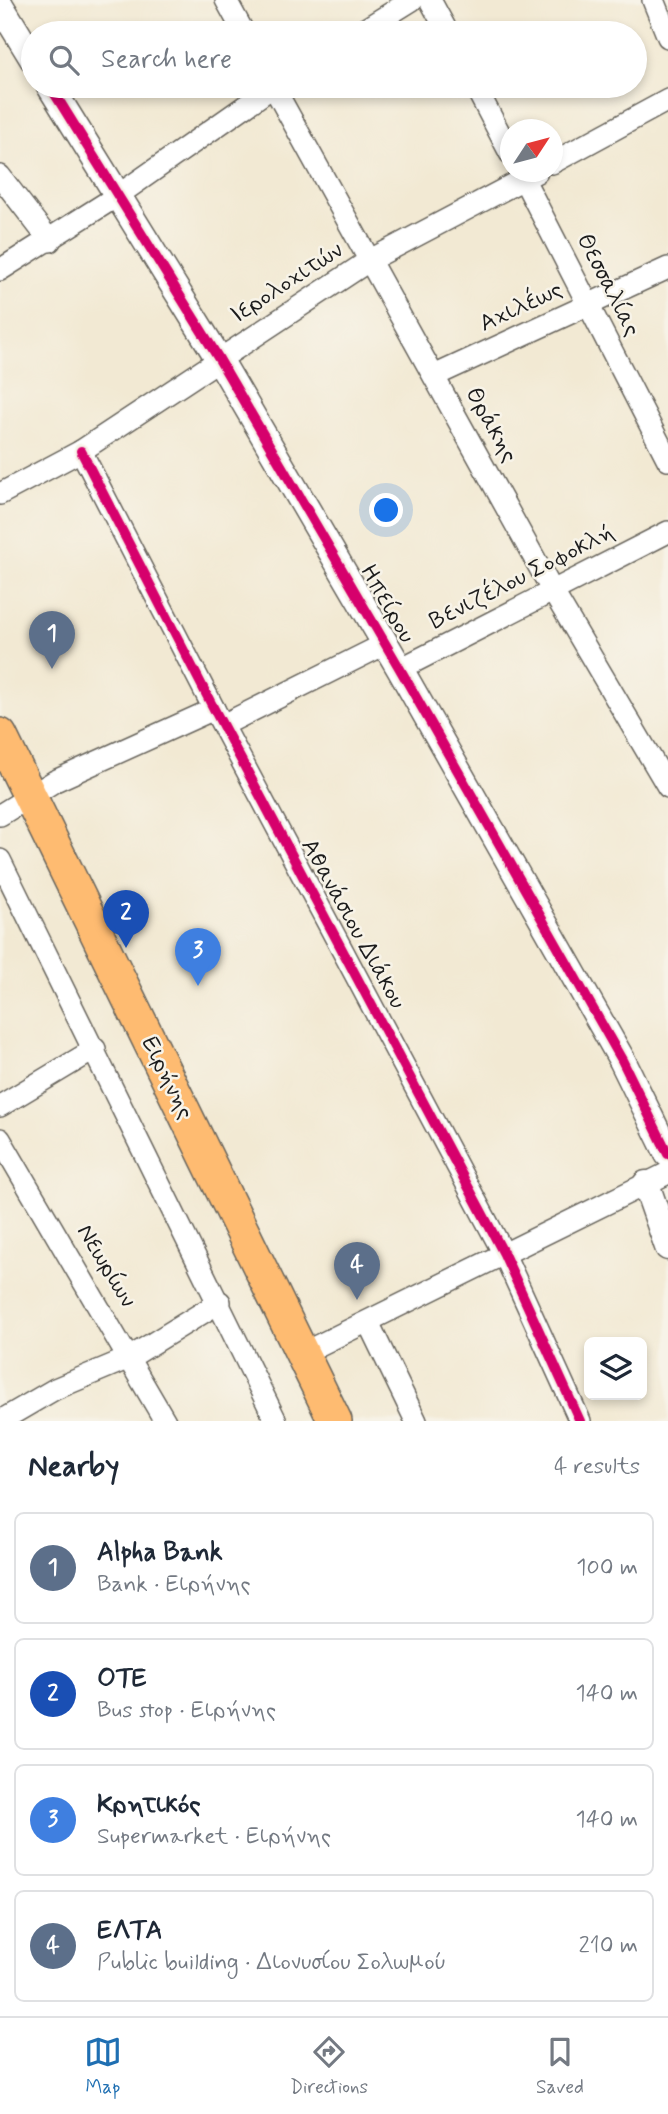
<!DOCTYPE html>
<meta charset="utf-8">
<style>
body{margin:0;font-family:Mynerve,sans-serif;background:#f2f2f3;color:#1f2937}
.controls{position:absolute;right:21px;bottom:21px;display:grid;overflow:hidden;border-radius:10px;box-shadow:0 4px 10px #0003}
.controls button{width:63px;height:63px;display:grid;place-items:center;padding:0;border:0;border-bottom:2px solid #e0e1e3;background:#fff;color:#1f2937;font:35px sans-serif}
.compass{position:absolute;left:500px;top:119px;width:63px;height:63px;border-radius:50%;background:#fff;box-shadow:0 4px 10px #0003;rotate:54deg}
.you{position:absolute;left:387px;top:511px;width:24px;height:24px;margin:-18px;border:5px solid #fff;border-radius:50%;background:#1a73e8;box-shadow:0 0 0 10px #1a73e833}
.badge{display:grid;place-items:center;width:46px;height:46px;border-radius:50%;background:#1f6fb2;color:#fff;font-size:23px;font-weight:700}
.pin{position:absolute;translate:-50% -58px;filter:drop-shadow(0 2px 4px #0008)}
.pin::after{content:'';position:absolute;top:37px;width:24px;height:21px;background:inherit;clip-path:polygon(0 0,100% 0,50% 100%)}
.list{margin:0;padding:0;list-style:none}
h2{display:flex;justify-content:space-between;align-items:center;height:91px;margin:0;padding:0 28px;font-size:30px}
h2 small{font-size:23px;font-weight:400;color:#747a83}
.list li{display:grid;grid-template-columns:46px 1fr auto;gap:21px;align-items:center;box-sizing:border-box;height:112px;margin:0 14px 14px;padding:0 14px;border:2px solid #e0e1e3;border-radius:10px}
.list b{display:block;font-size:26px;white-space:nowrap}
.list p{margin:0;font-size:23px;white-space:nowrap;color:#747a83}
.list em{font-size:23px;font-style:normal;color:#747a83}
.icon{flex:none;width:38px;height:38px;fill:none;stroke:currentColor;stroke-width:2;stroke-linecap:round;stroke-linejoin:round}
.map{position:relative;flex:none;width:668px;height:1421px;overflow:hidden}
.search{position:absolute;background:#fff;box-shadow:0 4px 10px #0003;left:21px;right:21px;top:21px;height:77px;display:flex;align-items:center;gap:18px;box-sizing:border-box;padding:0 24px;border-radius:38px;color:#747a83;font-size:26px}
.sheet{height:595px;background:#fff}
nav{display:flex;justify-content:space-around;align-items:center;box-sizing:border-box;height:98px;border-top:2px solid #e0e1e3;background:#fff;font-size:19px;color:#747a83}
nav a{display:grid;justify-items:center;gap:4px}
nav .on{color:#1f6fb2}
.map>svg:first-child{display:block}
</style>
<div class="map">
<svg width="668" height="1421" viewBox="0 0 668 1421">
<rect width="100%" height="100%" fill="#f7f3e8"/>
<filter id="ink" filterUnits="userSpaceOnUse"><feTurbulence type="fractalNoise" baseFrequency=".0143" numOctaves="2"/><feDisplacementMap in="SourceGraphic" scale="14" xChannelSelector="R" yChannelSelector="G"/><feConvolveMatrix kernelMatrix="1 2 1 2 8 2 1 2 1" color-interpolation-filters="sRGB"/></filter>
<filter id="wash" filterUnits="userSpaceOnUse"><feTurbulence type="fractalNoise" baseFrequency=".00686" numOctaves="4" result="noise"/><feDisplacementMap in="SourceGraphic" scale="28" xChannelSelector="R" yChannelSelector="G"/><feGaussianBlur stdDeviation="1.57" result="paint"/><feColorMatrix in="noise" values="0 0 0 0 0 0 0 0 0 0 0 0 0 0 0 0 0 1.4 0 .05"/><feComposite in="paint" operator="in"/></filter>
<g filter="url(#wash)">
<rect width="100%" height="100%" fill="#f2e9d3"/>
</g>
<g filter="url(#ink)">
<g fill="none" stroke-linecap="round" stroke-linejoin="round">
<g stroke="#67645c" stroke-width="24">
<g id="minor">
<polyline points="226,0 244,33"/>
<polyline points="430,0 448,33"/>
<polyline points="653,0 668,37"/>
<polyline points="359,33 412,0"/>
<polyline points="273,86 552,590 668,787"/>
<polyline points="475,86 510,153"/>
<polyline points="552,163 668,100"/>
<polyline points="520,172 668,460"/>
<polyline points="0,176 50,241"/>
<polyline points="0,270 117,196 274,86"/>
<polyline points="434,376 668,268"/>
<polyline points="81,451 214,709 504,1254 580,1421"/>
<polyline points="0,494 81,451 370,260 537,172"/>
<polyline points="400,669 668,532"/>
<polyline points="223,725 385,644"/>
<polyline points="0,815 55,781 214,709"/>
<polyline points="0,860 276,1421"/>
<polyline points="0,1106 95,1049"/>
<polyline points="0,1139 165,1421"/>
<polyline points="368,1322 416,1421"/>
<polyline points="301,1354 668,1173"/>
<polyline points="0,1421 55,1389 129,1358 220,1302"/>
</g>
</g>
<g stroke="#67645c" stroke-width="29">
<g id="tertiary">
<polyline points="0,5 33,59"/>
<polyline points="50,86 219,359 400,669 622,1060 668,1154"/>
<polyline points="646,1184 668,1247"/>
</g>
</g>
<g stroke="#67645c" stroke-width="36">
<polyline id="primary" points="0,735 335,1421"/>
</g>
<use href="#minor" stroke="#fff" stroke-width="21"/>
<use href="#tertiary" stroke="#fff" stroke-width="26"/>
<use href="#primary" stroke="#febb71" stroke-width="33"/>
<g stroke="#f7f3e8" stroke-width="15">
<g id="cycleway">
<polyline points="50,86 219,359 400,669 622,1060 668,1154"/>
<polyline points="81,451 214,709 504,1254 580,1421"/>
</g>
</g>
<use href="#cycleway" stroke="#d6006c" stroke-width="10"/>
</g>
</g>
<g text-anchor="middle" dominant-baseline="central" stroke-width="5" stroke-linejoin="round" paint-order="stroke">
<g font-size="24" fill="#1c1c1c" stroke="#f7f3e8">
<text transform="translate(287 283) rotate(-33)">Ιερολοχιτών</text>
<text transform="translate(608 285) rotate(63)">Θεσσαλίας</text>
<text transform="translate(521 307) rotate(-25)">Αχιλέως</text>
<text transform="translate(491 425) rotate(61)">Θράκης</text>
<text transform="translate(522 577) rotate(-27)">Βενιζέλου Σοφοκλή</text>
<text transform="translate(387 604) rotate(60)">Ηπείρου</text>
<text transform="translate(353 924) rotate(61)">Αθανάσιου Διάκου</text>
<text transform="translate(167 1078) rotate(64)">Ειρήνης</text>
<text transform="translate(106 1266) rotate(59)">Νεωρίων</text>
</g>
</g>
</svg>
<div class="controls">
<button><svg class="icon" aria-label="layers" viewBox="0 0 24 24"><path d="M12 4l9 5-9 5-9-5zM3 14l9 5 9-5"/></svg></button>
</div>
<svg class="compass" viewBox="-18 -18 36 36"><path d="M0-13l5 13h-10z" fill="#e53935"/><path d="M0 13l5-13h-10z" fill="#747a83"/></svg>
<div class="you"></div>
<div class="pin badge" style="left:52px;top:669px;background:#5c6f8a">1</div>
<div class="pin badge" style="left:126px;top:948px;background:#1a4fb4">2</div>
<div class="pin badge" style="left:198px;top:986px;background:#3f7fe0">3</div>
<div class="pin badge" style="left:357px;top:1300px;background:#5c6f8a">4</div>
<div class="search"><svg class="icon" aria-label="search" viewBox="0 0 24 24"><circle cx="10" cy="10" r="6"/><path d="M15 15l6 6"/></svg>Search here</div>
</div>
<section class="sheet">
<h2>Nearby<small>4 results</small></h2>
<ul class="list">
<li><span class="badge" style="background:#5c6f8a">1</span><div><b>Alpha Bank</b><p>Bank · Ειρήνης</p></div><em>100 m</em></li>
<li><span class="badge" style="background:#1a4fb4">2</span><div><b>ΟΤΕ</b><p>Bus stop · Ειρήνης</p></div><em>140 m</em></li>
<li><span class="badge" style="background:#3f7fe0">3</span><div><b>Κρητικός</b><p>Supermarket · Ειρήνης</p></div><em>140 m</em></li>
<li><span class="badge" style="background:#5c6f8a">4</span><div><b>ΕΛΤΑ</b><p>Public building · Διονυσίου Σολωμού</p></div><em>210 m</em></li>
</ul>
</section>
<nav>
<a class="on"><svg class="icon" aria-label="map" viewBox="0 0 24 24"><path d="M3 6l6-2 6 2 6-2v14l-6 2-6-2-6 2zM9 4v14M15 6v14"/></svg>Map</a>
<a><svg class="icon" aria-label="directions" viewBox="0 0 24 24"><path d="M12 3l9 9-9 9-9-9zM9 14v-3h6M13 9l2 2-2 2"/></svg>Directions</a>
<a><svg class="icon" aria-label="saved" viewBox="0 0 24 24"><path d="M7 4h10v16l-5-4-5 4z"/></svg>Saved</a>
</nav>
